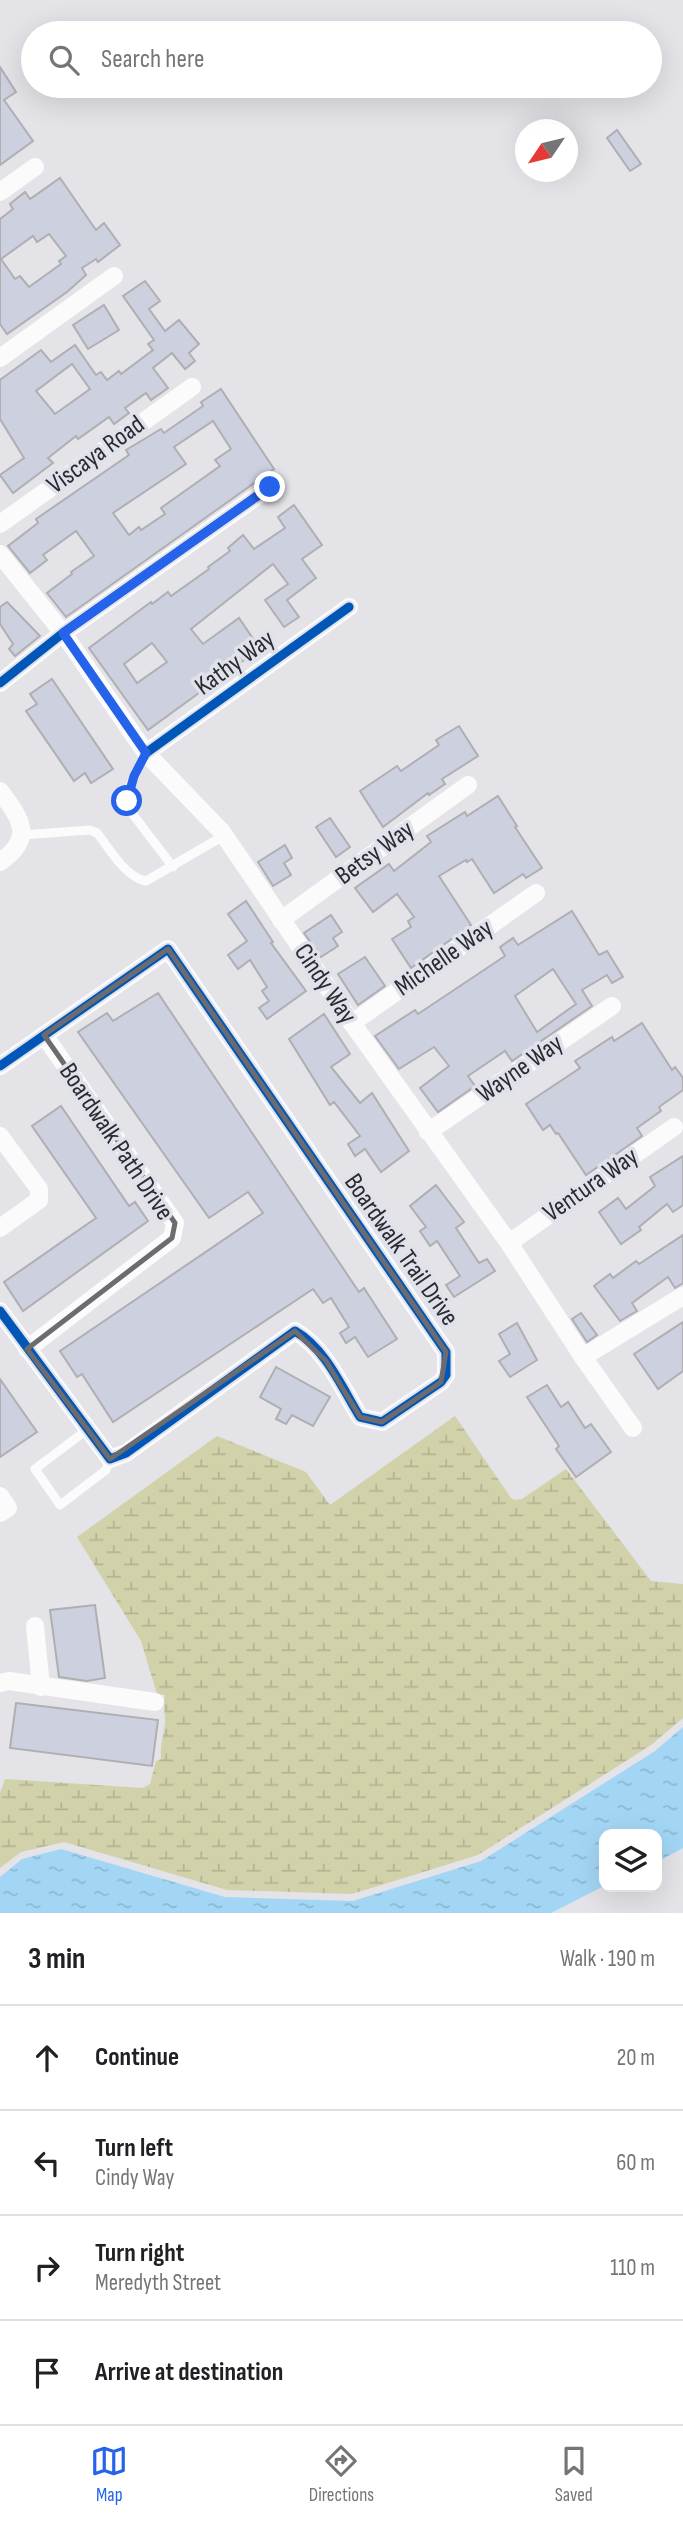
<!DOCTYPE html>
<meta charset="utf-8">
<style>
body{margin:0;font-family:"Sofia Sans Condensed",sans-serif;background:#f2f2f2;color:#202124}
.controls{position:absolute;right:21px;bottom:21px;display:grid;overflow:hidden;border-radius:14px;box-shadow:0 7px 28px #0002}
.controls button{width:63px;height:63px;display:grid;place-items:center;padding:0;border:0;border-bottom:2px solid #e0e0e0;background:#fff;color:#202124;font:35px sans-serif}
.compass{position:absolute;left:515px;top:119px;width:63px;height:63px;border-radius:50%;background:#fff;box-shadow:0 7px 28px #0002;rotate:235deg}
.stop{position:absolute;width:21px;height:21px;margin:-16px;border:5px solid #2563eb;border-radius:50%;background:#fff}
.stop.end{background:#2563eb;border-color:#fff;box-shadow:0 2px 7px #0008}
.list{margin:0;padding:0;list-style:none}
h2{display:flex;justify-content:space-between;align-items:center;height:91px;margin:0;padding:0 28px;font-size:30px}
h2 small{font-size:23px;font-weight:400;color:#757577}
.list li{display:grid;grid-template-columns:46px 1fr auto;gap:21px;align-items:center;box-sizing:border-box;height:105px;padding:0 28px;border-top:2px solid #e0e0e0}
.list b{display:block;font-size:26px;white-space:nowrap}
.list p{margin:0;font-size:23px;white-space:nowrap;color:#757577}
.list em{font-size:23px;font-style:normal;color:#757577}
.icon{flex:none;width:38px;height:38px;fill:none;stroke:currentColor;stroke-width:2;stroke-linecap:round;stroke-linejoin:round}
.map{position:relative;flex:none;width:683px;height:1913px;overflow:hidden}
.search{position:absolute;background:#fff;box-shadow:0 7px 28px #0002;left:21px;right:21px;top:21px;height:77px;display:flex;align-items:center;gap:18px;box-sizing:border-box;padding:0 24px;border-radius:38px;color:#757577;font-size:26px}
.sheet{height:511px;background:#fff}
nav{display:flex;justify-content:space-around;align-items:center;box-sizing:border-box;height:98px;border-top:2px solid #e0e0e0;background:#fff;font-size:19px;color:#757577}
nav a{display:grid;justify-items:center;gap:4px}
nav .on{color:#2563eb}
.map>svg:first-child{display:block}
</style>
<div class="map">
<svg width="683" height="1913" viewBox="0 0 683 1913">
<defs>
<pattern id="wetland-marsh" width="20" height="14" patternUnits="userSpaceOnUse" patternTransform="scale(1.75)"><rect width="20" height="14" fill="#d1d2aa"/><path d="M1 5h8M5 5V1M11 12h8M15 12V8" fill="none" stroke="#b4b493"/></pattern>
<pattern id="water-ripples" width="26" height="14" patternUnits="userSpaceOnUse" patternTransform="scale(1.75)"><rect width="26" height="14" fill="#a3d6f5"/><path d="M2 4q2-2 4 0t4 0M15 11q2-2 4 0t4 0" fill="none" stroke="#8cb8d2"/></pattern>
</defs>
<rect width="100%" height="100%" fill="#e3e3e8"/>
<path fill="url(#wetland-marsh)" d="M455,1416L511,1498L515,1500L522,1499L566,1469L651,1581L683,1584V1718L651,1745L478,1855L352,1894L227,1890L64,1842L21,1852L0,1868V1793L5,1779L143,1788L150,1784L156,1761L161,1759C160,1746 163,1737 165,1724C166,1713 162,1709 165,1695L157,1694L141,1641L77,1537L217,1436L306,1472L330,1505Z"/>
<polygon fill="url(#water-ripples)" points="683,1727 683,1848 657,1862 657,1834 604,1834 604,1886 551,1913 0,1913 0,1877 22,1859 61,1849 225,1897 353,1901 481,1861 655,1751"/>
<g fill="#cdd0df" stroke="#afafb3" stroke-width="2" fill-rule="evenodd">
<polygon points="0,67 16,92 4,100 33,141 0,165"/>
<polygon points="617,130 641,164 630,171 607,138"/>
<path d="M60,178L96,230L104,223L120,245L98,262L96,259L82,268L86,275L67,292L7,334L0,324V219L13,209L10,204L25,192L30,199ZM49,234L66,256L59,261L61,264L29,287L20,276L15,279L1,259L33,236L37,242Z"/>
<path d="M145,281L160,301L149,309L165,331L179,320L199,344L189,353L195,361L185,369L172,353L153,368L168,388L151,400L146,393L125,408L129,413L114,424L109,417L78,439L76,436L48,458L53,463L13,493L0,475L24,458L0,419V380L41,350L51,362L75,345L96,375L101,372L107,380L119,371L121,374L153,350L148,344L154,340L123,296ZM72,364L90,389L55,414L36,391Z"/>
<polygon points="104,305 119,330 88,349 73,325"/>
<path d="M221,389L274,469L66,617L47,593L72,574L71,572L94,556L76,531L43,555L47,560L30,573L8,546L38,523L36,519L129,455L126,450L161,429L164,433L203,406L201,402ZM213,421L231,449L215,460L220,466L161,508L165,514L141,530L139,527L129,535L113,513L186,464L174,447Z"/>
<path d="M294,505L322,545L302,559L316,578L287,600L299,617L284,627L265,600L288,584L273,564L191,629L203,644L239,618L260,649L230,670L233,674L217,685L214,682L148,730L89,648L151,602L152,604L168,592L171,596L209,569L208,567L230,551L228,548L243,535L254,549L285,528L278,517ZM152,643L167,662L137,683L124,664Z"/>
<polygon points="7,602 40,636 15,656 9,649 13,644 0,624 0,607"/>
<polygon points="52,679 113,769 91,783 85,773 74,781 26,711 37,704 30,694"/>
<polygon points="459,726 478,756 442,779 445,784 429,795 428,793 383,827 360,791 397,766 401,771 439,745 436,740"/>
<polygon points="498,796 517,826 515,827 542,868 526,878 523,874 494,893 472,859 467,862 466,860 439,876 471,925 411,968 392,939 411,927 408,921 414,917 397,894 373,912 355,888 389,864 394,871 431,842 427,836 465,812 467,816"/>
<polygon points="330,818 350,847 336,857 316,827"/>
<polygon points="285,845 292,858 284,863 291,875 273,886 258,862"/>
<polygon points="246,901 273,942 271,943 306,991 267,1019 259,1008 269,1001 262,991 267,987 250,960 238,969 228,955 247,941 228,914"/>
<path d="M572,911L599,955L607,951L623,977L612,983L607,975L582,990L592,1006L512,1061L505,1051L468,1076L475,1086L438,1112L420,1088L449,1066L434,1047L399,1069L375,1036L415,1010L418,1014L505,956L500,947L513,938L518,945ZM553,969L576,1004L537,1032L515,996Z"/>
<polygon points="331,915 342,932 333,938 338,946 321,957 304,933"/>
<polygon points="365,957 385,986 358,1005 338,974"/>
<polygon points="158,993 359,1292 364,1288 397,1339 368,1357 355,1337 346,1343 340,1333 349,1327 331,1298 323,1303 313,1289 113,1422 82,1374 77,1377 60,1351 263,1213 248,1192 209,1218 78,1032 107,1013 113,1021"/>
<polygon points="324,1014 350,1054 331,1067 360,1103 372,1093 409,1151 381,1172 365,1149 355,1156 348,1144 360,1136 334,1102 330,1105 289,1039"/>
<polygon points="642,1023 672,1070 675,1067 683,1078 683,1090 659,1107 661,1111 637,1128 642,1136 586,1175 558,1133 556,1134 550,1125 543,1130 526,1104 580,1068 575,1061 612,1037 614,1041"/>
<polygon points="61,1106 129,1206 135,1202 148,1221 23,1311 4,1282 96,1218 32,1126"/>
<polygon points="683,1156 683,1205 673,1212 667,1204 639,1227 641,1230 621,1244 599,1212 618,1198 626,1209 655,1186 650,1177"/>
<polygon points="436,1185 464,1222 456,1228 479,1263 487,1259 495,1271 454,1297 446,1285 460,1276 437,1241 430,1246 420,1231 426,1227 410,1206"/>
<polygon points="683,1235 683,1283 675,1288 668,1277 632,1303 637,1311 620,1321 594,1286 610,1274 613,1278 636,1261 639,1264"/>
<polygon points="581,1313 597,1335 587,1342 572,1319"/>
<polygon points="683,1322 683,1371 658,1389 634,1354"/>
<polygon points="517,1323 537,1360 510,1377 499,1361 510,1354 499,1334"/>
<polygon points="276,1367 330,1397 313,1426 292,1415 286,1424 276,1419 281,1409 260,1397"/>
<polygon points="0,1379 37,1432 0,1457"/>
<polygon points="547,1385 561,1407 568,1402 585,1428 591,1424 611,1452 576,1477 556,1449 559,1446 527,1397"/>
<polygon points="95,1605 105,1678 87,1681 59,1677 50,1610"/>
<polygon points="16,1703 158,1720 152,1766 10,1748"/>
</g>
<g fill="none" stroke-linecap="round" stroke-linejoin="round">
<g stroke="#fbfbfc" stroke-width="9">
<path d="M146,753C137,769 125,789 128,808L173,867"/>
<path d="M22,835L90,830L97,833C110,849 125,877 146,881L225,835"/>
<polyline points="88,1429 35,1469 60,1505 106,1470 110,1459"/>
</g>
<g stroke="#fbfbfc" stroke-width="18">
<polyline points="0,192 35,167"/>
<polyline points="0,358 114,276"/>
<polyline points="0,524 192,387"/>
<polyline points="0,554 63,633 146,753 222,832 352,1023 509,1243 583,1357 633,1428"/>
<polyline points="0,683 63,633 270,487"/>
<polyline points="146,753 349,607"/>
<path d="M0,791C21,819 35,838 0,862"/>
<polyline points="281,920 468,785"/>
<polyline points="352,1023 536,893"/>
<path d="M0,1066L168,949L446,1352V1375L441,1382L382,1422L360,1417C342,1388 326,1349 295,1331L126,1453L110,1459L0,1311"/>
<polyline points="428,1132 612,1006"/>
<polyline points="0,1136 39,1189 39,1200 0,1228"/>
<polyline points="509,1243 674,1127"/>
<polyline points="27,1349 172,1238 175,1223 44,1035"/>
<polyline points="583,1357 683,1296"/>
<polyline points="0,1496 8,1508 0,1513"/>
<polyline points="35,1626 41,1687"/>
<polyline points="0,1683 9,1681 155,1702"/>
</g>
<g stroke="#e0e2eb" stroke-width="13">
<g id="cycleway">
<polyline points="0,683 63,633 270,487"/>
<polyline points="146,753 349,607"/>
<path d="M0,1066L168,949L446,1352V1375L441,1382L382,1422L360,1417C342,1388 326,1349 295,1331L126,1453L110,1459L0,1311"/>
</g>
</g>
<use href="#cycleway" stroke="#0057b8" stroke-width="9"/>
</g>
<g fill="none" stroke-linecap="round" stroke-linejoin="round">
<polyline stroke="#2563eb" stroke-width="9" points="127,801 134,776 146,753 63,633 270,487"/>
</g>
<path fill="none" stroke="#6b6b70" stroke-width="5" stroke-linejoin="round" d="M168,949L446,1352L441,1382L382,1422L360,1417L326,1361L295,1331L110,1459L27,1349L172,1238L175,1223L44,1035Z"/>
<g text-anchor="middle" dominant-baseline="central" stroke-width="7" stroke-linejoin="round" paint-order="stroke">
<g font-size="26" fill="#2a2b2f" stroke="#e0e2eb">
<text transform="translate(96 455) rotate(-36)">Viscaya Road</text>
<text transform="translate(235 663) rotate(-36)">Kathy Way</text>
<text transform="translate(375 853) rotate(-36)">Betsy Way</text>
<text transform="translate(444 958) rotate(-35)">Michelle Way</text>
<text transform="translate(325 984) rotate(56)">Cindy Way</text>
<text transform="translate(520 1069) rotate(-35)">Wayne Way</text>
<text transform="translate(116 1142) rotate(56)">Boardwalk Path Drive</text>
<text transform="translate(591 1185) rotate(-35)">Ventura Way</text>
<text transform="translate(401 1250) rotate(55)">Boardwalk Trail Drive</text>
</g>
</g>
</svg>
<div class="controls">
<button><svg class="icon" aria-label="layers" viewBox="0 0 24 24"><path d="M12 4l9 5-9 5-9-5zM3 14l9 5 9-5"/></svg></button>
</div>
<svg class="compass" viewBox="-18 -18 36 36"><path d="M0-13l5 13h-10z" fill="#e53935"/><path d="M0 13l5-13h-10z" fill="#757577"/></svg>
<div class="stop" style="left:127px;top:801px"></div>
<div class="stop end" style="left:270px;top:487px"></div>
<div class="search"><svg class="icon" aria-label="search" viewBox="0 0 24 24"><circle cx="10" cy="10" r="6"/><path d="M15 15l6 6"/></svg>Search here</div>
</div>
<section class="sheet">
<h2>3 min<small>Walk · 190 m</small></h2>
<ul class="list">
<li><svg class="icon" aria-label="ahead" viewBox="0 0 24 24"><path d="M12 20V5M6 11l6-6 6 6"/></svg><div><b>Continue</b></div><em>20 m</em></li>
<li><svg class="icon" aria-label="left" viewBox="0 0 24 24"><path d="M17 20v-9H6M10 6l-5 5 5 5"/></svg><div><b>Turn left</b><p>Cindy Way</p></div><em>60 m</em></li>
<li><svg class="icon" aria-label="right" viewBox="0 0 24 24"><path d="M7 20v-9h11M14 6l5 5-5 5"/></svg><div><b>Turn right</b><p>Meredyth Street</p></div><em>110 m</em></li>
<li><svg class="icon" aria-label="arrive" viewBox="0 0 24 24"><path d="M6 21V4h12l-3 4 3 4H6"/></svg><div><b>Arrive at destination</b></div></li>
</ul>
</section>
<nav>
<a class="on"><svg class="icon" aria-label="map" viewBox="0 0 24 24"><path d="M3 6l6-2 6 2 6-2v14l-6 2-6-2-6 2zM9 4v14M15 6v14"/></svg>Map</a>
<a><svg class="icon" aria-label="directions" viewBox="0 0 24 24"><path d="M12 3l9 9-9 9-9-9zM9 14v-3h6M13 9l2 2-2 2"/></svg>Directions</a>
<a><svg class="icon" aria-label="saved" viewBox="0 0 24 24"><path d="M7 4h10v16l-5-4-5 4z"/></svg>Saved</a>
</nav>
